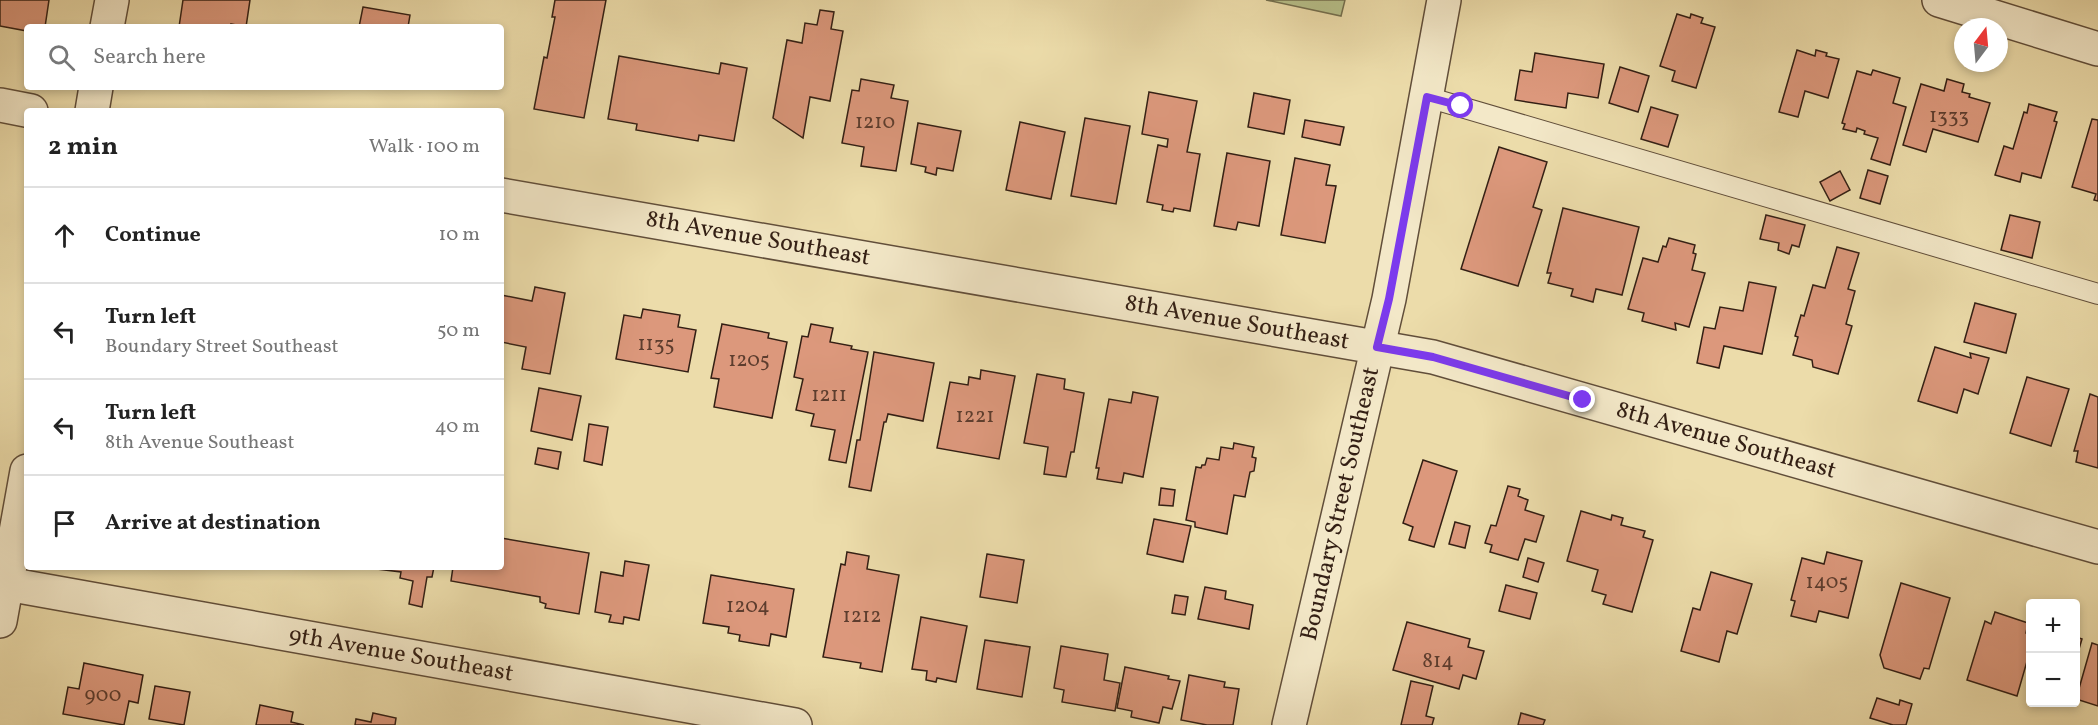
<!DOCTYPE html>
<meta charset="utf-8">
<style>
body{margin:0;font-family:Vollkorn,serif;background:#f2f2f2;color:#222}
.controls{position:absolute;right:18px;bottom:18px;display:grid;overflow:hidden;border-radius:6px;box-shadow:0 3px 9px #0003}
.controls button{width:54px;height:54px;display:grid;place-items:center;padding:0;border:0;border-bottom:2px solid #e0e0e0;background:#fff;color:#222;font:30px sans-serif}
.compass{position:absolute;left:1954px;top:18px;width:54px;height:54px;border-radius:50%;background:#fff;box-shadow:0 3px 9px #0003;rotate:16deg}
.stop{position:absolute;width:18px;height:18px;margin:-14px;border:4px solid #7c3aed;border-radius:50%;background:#fff}
.stop.end{background:#7c3aed;border-color:#fff;box-shadow:0 2px 6px #0008}
.list{margin:0;padding:0;list-style:none}
h2{display:flex;justify-content:space-between;align-items:center;height:78px;margin:0;padding:0 24px;font-size:26px}
h2 small{font-size:20px;font-weight:400;color:#767676}
.list li{display:grid;grid-template-columns:39px 1fr auto;gap:18px;align-items:center;box-sizing:border-box;height:96px;padding:0 24px;border-top:2px solid #e0e0e0}
.list b{display:block;font-size:22px;white-space:nowrap}
.list p{margin:0;font-size:20px;white-space:nowrap;color:#767676}
.list em{font-size:20px;font-style:normal;color:#767676}
.icon{flex:none;width:33px;height:33px;fill:none;stroke:currentColor;stroke-width:2;stroke-linecap:round;stroke-linejoin:round}
.map{position:relative;flex:none;width:2098px;height:725px;overflow:hidden}
.search{position:absolute;background:#fff;box-shadow:0 3px 9px #0003;left:24px;top:24px;width:480px;height:66px;display:flex;align-items:center;gap:15px;box-sizing:border-box;padding:0 21px;border-radius:6px;color:#767676;font-size:22px}
.panel{position:absolute;background:#fff;box-shadow:0 3px 9px #0003;left:24px;top:108px;width:480px;height:462px;border-radius:6px}
.map>svg:first-child{display:block}
</style>
<div class="map">
<svg width="2098" height="725" viewBox="0 0 2098 725">
<rect width="100%" height="100%" fill="#ecdcaa"/>
<filter id="stains"><feTurbulence type="fractalNoise" baseFrequency=".00333" numOctaves="4"/><feColorMatrix values="0 0 0 0 .2 0 0 0 0 .09 0 0 0 0 .02 0 0 0 .5 -.17"/></filter>
<radialGradient id="worn" r=".72"><stop offset=".6" stop-color="#630" stop-opacity="0"/><stop offset="1" stop-color="#630" stop-opacity=".3"/></radialGradient>
<polygon fill="#b7c08a" stroke="#75704f" stroke-width="1.5" points="1266,0 1345,0 1341,16"/>
<g fill="#dc987c" stroke="#331f14" stroke-width="1.5">
<polygon points="0,0 49,0 45,27 27,27 27,31 0,26"/>
<polygon points="183,0 250,0 246,27 231,24 231,27 179,27"/>
<polygon points="555,0 606,0 584,118 534,109 544,57 547,58 555,17 552,17"/>
<polygon points="363,7 410,15 408,27 359,27"/>
<polygon points="820,10 834,12 831,29 843,31 830,101 810,97 803,138 773,118 787,40 802,43 805,23 817,25"/>
<polygon points="1677,14 1690,18 1691,14 1703,18 1701,23 1715,27 1696,88 1672,81 1675,71 1660,66"/>
<polygon points="1797,50 1815,56 1816,50 1827,53 1826,56 1839,59 1828,98 1805,91 1798,117 1779,112"/>
<polygon points="1535,53 1604,64 1598,98 1568,93 1566,108 1515,100 1520,70 1532,72"/>
<polygon points="619,56 719,74 721,63 747,68 734,141 699,135 698,141 636,130 637,124 608,119"/>
<polygon points="1620,67 1649,76 1638,112 1609,103"/>
<polygon points="1873,70 1900,78 1893,103 1906,107 1890,165 1871,159 1878,138 1864,134 1865,131 1857,128 1856,132 1843,129 1845,124 1842,123 1857,71 1871,75"/>
<polygon points="861,79 894,85 891,98 908,101 896,171 861,166 864,147 842,143 852,90 859,91"/>
<polygon points="1947,79 1964,84 1962,92 1970,94 1969,97 1990,103 1978,142 1933,129 1926,152 1903,145 1921,84 1944,91"/>
<polygon points="1149,92 1197,101 1187,152 1200,154 1190,211 1174,208 1173,212 1162,210 1163,205 1147,202 1158,145 1167,147 1168,139 1142,134"/>
<polygon points="1254,93 1290,100 1284,134 1248,127"/>
<polygon points="2029,104 2057,112 2054,121 2057,122 2041,178 2022,173 2020,182 1995,175 2004,146 2013,149 2024,112 2027,113"/>
<polygon points="1651,107 1678,115 1668,147 1641,139"/>
<polygon points="1085,118 1130,126 1116,204 1071,196"/>
<polygon points="2092,119 2098,120 2098,201 2094,200 2096,194 2072,187"/>
<polygon points="1305,120 1344,127 1340,145 1302,137"/>
<polygon points="1020,122 1065,132 1051,199 1006,190"/>
<polygon points="918,123 961,131 953,171 937,168 936,175 925,172 926,167 911,164"/>
<polygon points="1499,147 1547,162 1533,207 1542,210 1518,286 1461,269"/>
<polygon points="1227,153 1270,161 1259,226 1238,222 1236,230 1214,226"/>
<polygon points="1295,158 1330,165 1326,185 1336,186 1325,243 1281,235"/>
<polygon points="1868,170 1888,176 1880,204 1860,198"/>
<polygon points="1840,171 1850,190 1830,201 1820,182"/>
<polygon points="1563,208 1639,227 1622,295 1596,289 1593,302 1571,296 1573,289 1548,283 1551,273 1547,273"/>
<polygon points="1766,215 1805,225 1799,247 1792,245 1789,254 1778,250 1779,243 1760,239"/>
<polygon points="2010,215 2040,222 2032,258 2001,250"/>
<polygon points="1669,238 1695,245 1693,253 1696,254 1692,270 1705,273 1689,327 1675,323 1676,330 1642,321 1644,313 1628,309 1643,258 1658,262 1663,246 1666,247"/>
<polygon points="1837,247 1859,253 1848,289 1855,291 1846,324 1852,326 1838,374 1813,367 1812,360 1793,355 1798,337 1795,336 1801,315 1804,316 1813,285 1825,288"/>
<polygon points="1749,282 1776,287 1762,354 1724,346 1719,368 1697,363 1704,327 1715,329 1720,307 1743,311"/>
<polygon points="535,287 565,293 550,374 522,369 526,347 501,342 501,295 532,301"/>
<polygon points="1975,303 2016,314 2006,353 1964,342"/>
<polygon points="643,309 680,315 678,327 696,330 688,372 616,359 624,315 641,318"/>
<polygon points="722,324 769,333 768,338 787,342 772,418 714,407 719,379 711,378"/>
<polygon points="811,324 833,328 830,342 852,346 851,349 868,352 846,463 829,460 835,430 811,426 814,414 796,410 803,379 794,377 802,336 808,337"/>
<polygon points="1935,347 1971,358 1970,353 1989,358 1978,394 1964,389 1957,413 1918,401"/>
<polygon points="874,352 934,363 923,421 888,414 886,422 884,422 871,491 849,487 857,440 860,440"/>
<polygon points="981,370 1015,376 999,459 937,448 950,382 968,385 969,377 980,379"/>
<polygon points="1037,374 1065,379 1064,389 1084,393 1074,452 1071,452 1066,477 1044,474 1048,447 1024,443"/>
<polygon points="2027,377 2069,389 2051,446 2010,433"/>
<polygon points="539,388 581,396 572,440 531,431"/>
<polygon points="1133,392 1158,397 1143,477 1124,473 1122,483 1097,479 1099,468 1096,468 1109,399 1131,403"/>
<polygon points="2090,394 2098,397 2098,468 2076,462 2078,451 2074,451"/>
<polygon points="589,424 608,427 602,465 584,461"/>
<polygon points="1234,443 1254,447 1252,457 1256,458 1254,471 1250,472 1245,497 1234,495 1227,534 1195,527 1195,522 1186,520 1196,467 1201,468 1202,465 1205,465 1207,458 1219,460 1221,447 1233,449"/>
<polygon points="538,448 561,452 558,469 535,464"/>
<polygon points="1423,460 1457,471 1434,547 1409,540 1413,527 1403,523"/>
<polygon points="1508,486 1520,489 1518,496 1528,500 1525,510 1544,516 1536,542 1525,539 1518,560 1490,552 1492,545 1485,543 1491,525 1496,526"/>
<polygon points="1161,488 1175,490 1173,506 1159,505"/>
<polygon points="1581,511 1611,520 1612,515 1623,518 1621,525 1645,531 1643,537 1653,540 1632,612 1603,604 1606,595 1592,591 1598,570 1567,561"/>
<polygon points="1154,519 1191,526 1183,562 1147,554"/>
<polygon points="1455,522 1470,526 1465,548 1449,544"/>
<polygon points="501,538 589,553 579,614 545,608 546,604 540,602 540,597 451,581 453,567 501,567"/>
<polygon points="847,552 869,556 867,569 899,575 882,672 860,668 861,663 823,657 841,564 845,565"/>
<polygon points="1827,552 1862,561 1848,618 1819,611 1816,622 1791,616 1795,601 1791,600 1802,558 1824,564"/>
<polygon points="987,554 1024,560 1017,603 980,597"/>
<polygon points="1528,558 1544,563 1538,582 1523,577"/>
<polygon points="625,561 649,565 639,620 624,617 623,624 609,622 611,615 595,612 601,572 623,576"/>
<polygon points="377,567 434,567 432,577 427,577 422,607 409,604 413,581 400,578 401,572 377,569"/>
<polygon points="1711,572 1752,584 1737,634 1727,631 1719,662 1681,651 1693,608 1700,610"/>
<polygon points="711,575 794,589 786,637 771,634 769,646 739,641 740,635 728,633 729,627 703,623"/>
<polygon points="1901,583 1950,598 1929,669 1924,668 1920,679 1884,668 1880,655"/>
<polygon points="1506,585 1537,593 1530,619 1499,611"/>
<polygon points="1205,587 1226,591 1225,599 1253,605 1249,629 1198,619"/>
<polygon points="1175,595 1188,597 1185,615 1172,613"/>
<polygon points="1995,612 2028,623 2026,633 2030,635 2030,651 2017,696 1967,680 1985,621 1991,624"/>
<polygon points="921,617 967,626 956,682 937,678 936,682 926,680 927,671 912,669"/>
<polygon points="1407,622 1470,639 1468,647 1484,651 1476,679 1463,675 1459,689 1393,670"/>
<polygon points="2076,637 2082,639 2076,659"/>
<polygon points="985,640 1030,647 1022,697 977,689"/>
<polygon points="2092,643 2098,645 2098,706 2076,699"/>
<polygon points="1061,646 1108,654 1104,680 1120,683 1115,711 1062,702 1064,690 1054,688"/>
<polygon points="84,663 143,675 138,703 129,701 124,725 63,714 68,687 79,689"/>
<polygon points="1125,667 1169,676 1168,679 1180,681 1172,709 1163,707 1159,723 1131,717 1132,711 1117,708"/>
<polygon points="1189,675 1225,682 1224,687 1239,689 1233,725 1207,725 1181,720"/>
<polygon points="1411,681 1433,686 1426,716 1434,718 1432,725 1401,725"/>
<polygon points="155,686 190,692 184,725 149,719"/>
<polygon points="1877,698 1899,705 1900,700 1912,704 1906,725 1893,725 1870,718"/>
<polygon points="260,705 293,712 291,722 304,725 256,725"/>
<polygon points="373,713 396,718 395,725 355,725 356,719 371,722"/>
<polygon points="1521,713 1545,720 1543,725 1518,725"/>
</g>
<g fill="none" stroke-linecap="round" stroke-linejoin="round">
<g stroke="#614e3a" stroke-width="22">
<polyline id="service" points="1427,97 2098,294"/>
</g>
<g stroke="#614e3a" stroke-width="36">
<g id="minor">
<polyline points="1939,0 2098,49"/>
<polyline points="501,195 1433,357 2098,547"/>
<polyline points="7,584 795,725"/>
<polyline points="1289,725 1389,299 1444,0"/>
</g>
</g>
<g stroke="#614e3a" stroke-width="36">
<g id="tertiary">
<polyline points="107,27 112,0"/>
<polyline points="0,105 31,111"/>
<polyline points="92,111 96,87"/>
<polyline points="0,621 27,471"/>
</g>
</g>
<use href="#service" stroke="#f3e8c8" stroke-width="20"/>
<use href="#minor" stroke="#f3e8c8" stroke-width="33"/>
<use href="#tertiary" stroke="#f3e8c8" stroke-width="33"/>
</g>
<g fill="none" stroke-linecap="round" stroke-linejoin="round">
<polyline stroke="#7c3aed" stroke-width="8" points="1461,106 1427,97 1389,299 1377,347 1433,357 1583,400"/>
</g>
<g text-anchor="middle" dominant-baseline="central" stroke-width="4.5" stroke-linejoin="round" paint-order="stroke">
<g font-size="21" fill="#5d3d2e">
<text x="1949" y="116">1333</text>
<text x="875" y="122">1210</text>
<text x="656" y="344">1135</text>
<text x="749" y="360">1205</text>
<text x="829" y="395">1211</text>
<text x="975" y="416">1221</text>
<text x="1827" y="582">1405</text>
<text x="748" y="606">1204</text>
<text x="862" y="616">1212</text>
<text x="1438" y="661">814</text>
<text x="103" y="695">900</text>
</g>
<g font-size="24" fill="#331f14" stroke="#f3e8c8">
<text transform="translate(758 239) rotate(10)">8th Avenue Southeast</text>
<text transform="translate(1237 323) rotate(10)">8th Avenue Southeast</text>
<text transform="translate(1726 441) rotate(16)">8th Avenue Southeast</text>
<text transform="translate(1341 504) rotate(-77)">Boundary Street Southeast</text>
<text transform="translate(401 655) rotate(10)">9th Avenue Southeast</text>
</g>
</g>
<rect width="100%" height="100%" filter="url(#stains)"/>
<rect width="100%" height="100%" fill="url(#worn)"/>
</svg>
<div class="controls">
<button>+</button>
<button>−</button>
</div>
<svg class="compass" viewBox="-18 -18 36 36"><path d="M0-13l5 13h-10z" fill="#e53935"/><path d="M0 13l5-13h-10z" fill="#767676"/></svg>
<div class="stop" style="left:1461px;top:106px"></div>
<div class="stop end" style="left:1583px;top:400px"></div>
<div class="search"><svg class="icon" aria-label="search" viewBox="0 0 24 24"><circle cx="10" cy="10" r="6"/><path d="M15 15l6 6"/></svg>Search here</div>
<section class="panel">
<h2>2 min<small>Walk · 100 m</small></h2>
<ul class="list">
<li><svg class="icon" aria-label="ahead" viewBox="0 0 24 24"><path d="M12 20V5M6 11l6-6 6 6"/></svg><div><b>Continue</b></div><em>10 m</em></li>
<li><svg class="icon" aria-label="left" viewBox="0 0 24 24"><path d="M17 20v-9H6M10 6l-5 5 5 5"/></svg><div><b>Turn left</b><p>Boundary Street Southeast</p></div><em>50 m</em></li>
<li><svg class="icon" aria-label="left" viewBox="0 0 24 24"><path d="M17 20v-9H6M10 6l-5 5 5 5"/></svg><div><b>Turn left</b><p>8th Avenue Southeast</p></div><em>40 m</em></li>
<li><svg class="icon" aria-label="arrive" viewBox="0 0 24 24"><path d="M6 21V4h12l-3 4 3 4H6"/></svg><div><b>Arrive at destination</b></div></li>
</ul>
</section>
</div>
